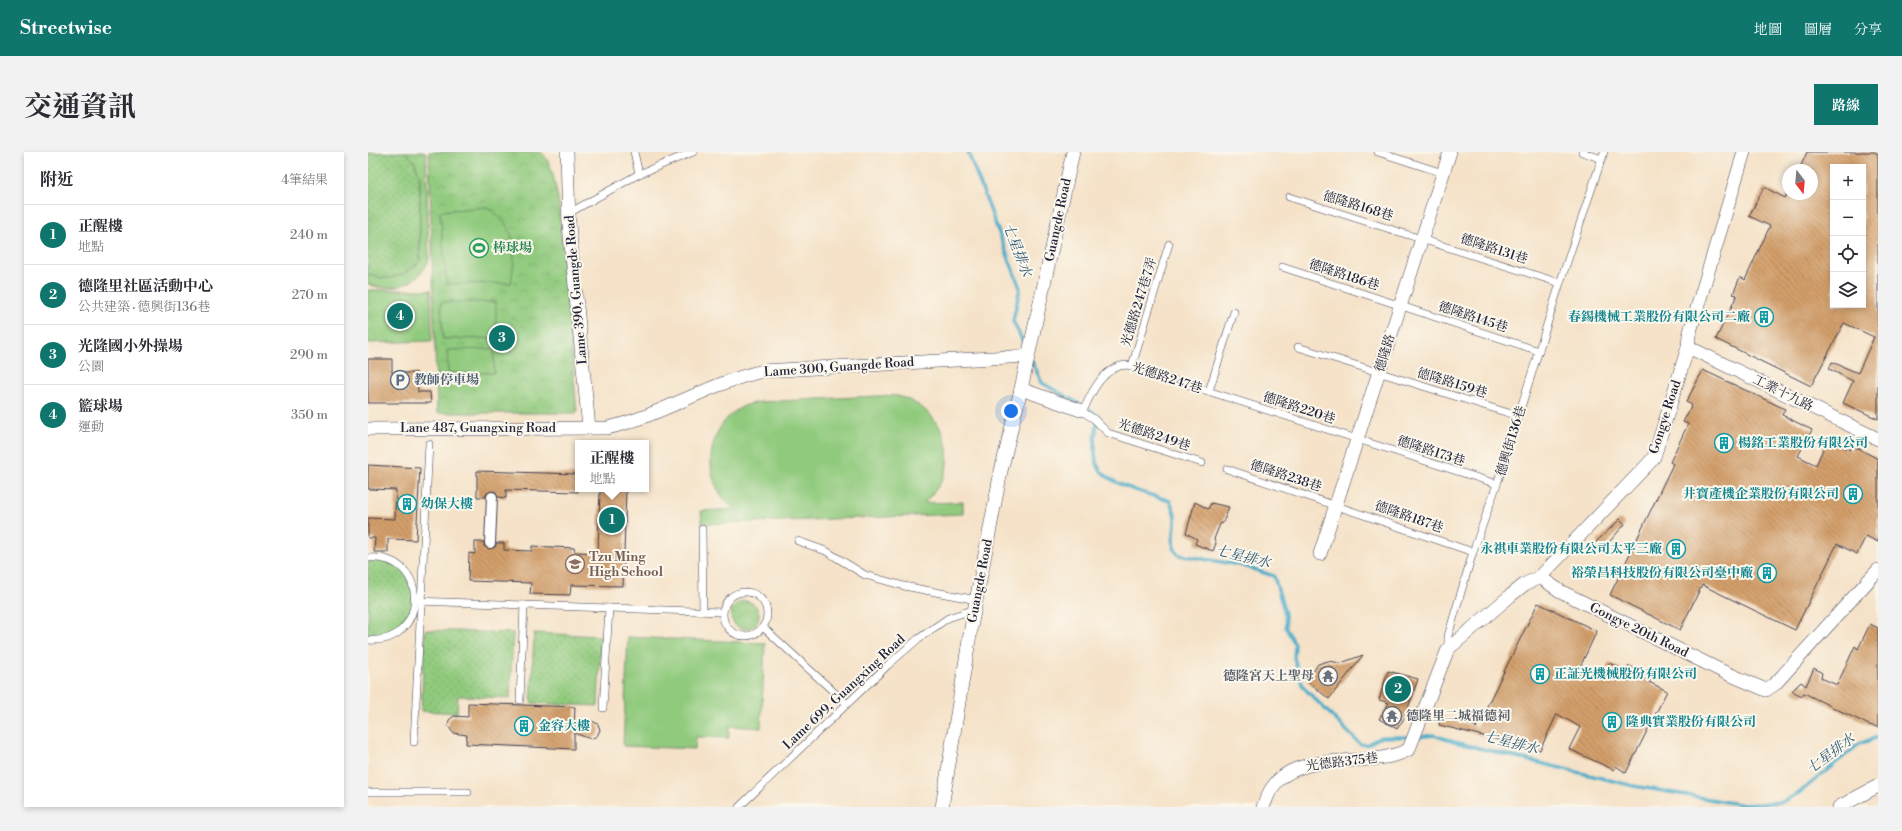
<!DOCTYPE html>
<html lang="zh-TW">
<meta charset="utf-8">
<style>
body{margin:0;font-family:"Libre Bodoni","Noto Serif TC",serif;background:#f2f2f3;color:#2b2b33}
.controls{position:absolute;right:12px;top:12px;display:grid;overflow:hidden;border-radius:0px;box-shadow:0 2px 6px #0003}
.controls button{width:36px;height:36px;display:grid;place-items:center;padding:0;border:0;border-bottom:1px solid #e1e1e2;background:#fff;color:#2b2b33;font:20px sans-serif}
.compass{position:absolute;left:1414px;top:12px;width:36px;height:36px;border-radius:50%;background:#fff;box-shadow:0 2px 6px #0003;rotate:164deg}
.you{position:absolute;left:643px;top:259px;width:14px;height:14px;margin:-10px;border:3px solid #fff;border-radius:50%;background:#1a73e8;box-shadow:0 0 0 6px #1a73e833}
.badge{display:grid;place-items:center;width:26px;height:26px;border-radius:50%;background:#0f766e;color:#fff;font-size:13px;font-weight:700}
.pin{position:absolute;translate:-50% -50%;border:2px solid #fff;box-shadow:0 1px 4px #0006}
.popup{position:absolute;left:207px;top:288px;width:74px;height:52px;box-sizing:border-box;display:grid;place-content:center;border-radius:0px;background:#fff;filter:drop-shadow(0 1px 3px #0005);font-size:13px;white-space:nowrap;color:#7c7c81}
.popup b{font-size:15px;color:#2b2b33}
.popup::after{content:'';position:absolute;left:50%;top:100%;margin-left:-8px;border:8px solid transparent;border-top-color:#fff}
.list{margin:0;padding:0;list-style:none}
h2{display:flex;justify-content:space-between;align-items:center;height:52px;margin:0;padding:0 16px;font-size:17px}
h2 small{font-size:13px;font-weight:400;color:#7c7c81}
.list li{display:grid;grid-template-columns:26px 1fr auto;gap:12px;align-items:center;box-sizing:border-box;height:60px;padding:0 16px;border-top:1px solid #e1e1e2}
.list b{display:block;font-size:15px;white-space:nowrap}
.list p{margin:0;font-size:13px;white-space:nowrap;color:#7c7c81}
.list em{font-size:13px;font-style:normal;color:#7c7c81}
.icon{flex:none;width:22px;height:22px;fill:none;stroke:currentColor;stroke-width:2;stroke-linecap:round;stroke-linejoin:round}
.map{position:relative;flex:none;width:1510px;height:655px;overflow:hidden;border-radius:0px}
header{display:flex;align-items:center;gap:24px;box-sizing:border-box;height:56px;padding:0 20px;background:#0f766e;color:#fff}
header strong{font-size:19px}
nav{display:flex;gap:22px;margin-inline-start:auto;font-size:14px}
.intro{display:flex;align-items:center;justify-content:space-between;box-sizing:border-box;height:96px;padding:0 24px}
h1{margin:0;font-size:28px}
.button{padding:10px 18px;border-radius:0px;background:#0f766e;color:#fff;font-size:14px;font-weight:700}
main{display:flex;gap:24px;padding:0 24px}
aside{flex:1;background:#fff;border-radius:0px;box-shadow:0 2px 6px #0003}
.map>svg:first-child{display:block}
</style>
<header>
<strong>Streetwise</strong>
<nav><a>地圖</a><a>圖層</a><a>分享</a></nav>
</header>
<div class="intro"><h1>交通資訊</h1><a class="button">路線</a></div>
<main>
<aside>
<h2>附近<small>4筆結果</small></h2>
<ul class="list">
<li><span class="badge">1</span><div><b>正醒樓</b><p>地點</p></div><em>240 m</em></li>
<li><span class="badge">2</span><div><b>德隆里社區活動中心</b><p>公共建築 · 德興街136巷</p></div><em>270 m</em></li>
<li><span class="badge">3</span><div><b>光隆國小外操場</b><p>公園</p></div><em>290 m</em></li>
<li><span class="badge">4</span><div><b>籃球場</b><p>運動</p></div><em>350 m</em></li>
</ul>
</aside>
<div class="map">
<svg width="1510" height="655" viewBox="0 0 1510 655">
<defs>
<pattern id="grass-dots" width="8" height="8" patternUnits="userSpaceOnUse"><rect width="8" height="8" fill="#90ca7d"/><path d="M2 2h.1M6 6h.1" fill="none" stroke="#7cad6d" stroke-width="1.8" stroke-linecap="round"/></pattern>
<pattern id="park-crowns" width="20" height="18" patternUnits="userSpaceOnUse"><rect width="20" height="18" fill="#90ca7d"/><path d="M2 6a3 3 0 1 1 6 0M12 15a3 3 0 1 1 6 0" fill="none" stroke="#7cad6d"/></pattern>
<pattern id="building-back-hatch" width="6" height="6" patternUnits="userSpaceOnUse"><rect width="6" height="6" fill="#d39f6b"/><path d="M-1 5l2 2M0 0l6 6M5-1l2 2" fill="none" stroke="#ab8159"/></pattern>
</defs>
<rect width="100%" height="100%" fill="#fbf7ec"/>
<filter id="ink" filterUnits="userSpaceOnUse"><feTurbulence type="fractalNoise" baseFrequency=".025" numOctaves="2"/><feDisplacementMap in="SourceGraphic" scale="8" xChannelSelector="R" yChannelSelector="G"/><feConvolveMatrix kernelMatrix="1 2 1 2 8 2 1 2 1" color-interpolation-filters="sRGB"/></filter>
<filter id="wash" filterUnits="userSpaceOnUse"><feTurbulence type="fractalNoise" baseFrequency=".012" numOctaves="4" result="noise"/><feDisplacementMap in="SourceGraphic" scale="16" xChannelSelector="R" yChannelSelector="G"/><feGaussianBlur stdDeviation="0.9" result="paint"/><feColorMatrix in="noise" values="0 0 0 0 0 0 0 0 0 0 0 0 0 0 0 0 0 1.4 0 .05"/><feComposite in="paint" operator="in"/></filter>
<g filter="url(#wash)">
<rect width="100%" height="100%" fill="#f5e2c8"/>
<g fill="url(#grass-dots)" stroke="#59765c">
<path d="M37,0L46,9L52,25V109C37,124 20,131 0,122V1Z"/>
<polygon points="9,405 34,416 47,441 42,468 20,486 0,488 0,406"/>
<circle cx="377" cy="463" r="14"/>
<polygon points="57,478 145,481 142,546 90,544 89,561 53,559"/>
<polygon points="166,481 233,484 230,554 163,551"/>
</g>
<path fill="url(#park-crowns)" stroke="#59765c" d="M61,0H173C184,9 187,33 190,46L209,261H69Z"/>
<g fill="#90ca7d" stroke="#59765c">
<path d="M37,0H58L61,108C51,132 24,142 0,132V122C20,131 37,124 52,109V25L46,9Z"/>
<path d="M119,55C150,76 148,97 143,131L79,132L72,59Z"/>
<polygon points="0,138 63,138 64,189 0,191"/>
<polygon points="73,150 128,150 128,186 75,187"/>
<polygon points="126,197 126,221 80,221 79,198"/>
<path d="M509,244C516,244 524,243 530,244C563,253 586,284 578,318C574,332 565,341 556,351L595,350V362L334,372L333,359L367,357C332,333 336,275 374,255C379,252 386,251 392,250Z"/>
<polygon points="260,485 397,491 393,576 361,574 361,586 328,585 327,597 255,594"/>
</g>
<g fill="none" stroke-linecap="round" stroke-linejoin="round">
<g stroke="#49acc9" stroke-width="3.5">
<polyline points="600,0 652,136 645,169 658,196"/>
<polyline points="664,209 674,231 712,252"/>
<path d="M717,255L730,264C728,278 723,306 732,318C746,335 782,342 802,349C805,356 808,362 807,370C807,383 801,394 811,403L872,413L906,424L917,462L918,476L927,492L926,506L935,535L992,592L998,593L1013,585H1042"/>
<polyline points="1049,585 1066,583 1086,590 1266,634 1376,653 1414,650 1431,641 1491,592 1510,585"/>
</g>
</g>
<g id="blocks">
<g fill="url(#building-back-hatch)" fill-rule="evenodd">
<path d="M1439,0H1506L1510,2V267L1475,251L1485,229L1461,217L1464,210L1490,221L1506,185L1476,171L1443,234L1348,187L1369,143L1365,142L1372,125L1377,128L1402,74L1381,64L1396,35L1417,46L1419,42H1444V18H1431ZM1465,15H1495V153H1465Z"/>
<polygon points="0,207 24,207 24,221 49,221 50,240 62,240 63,251 0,251"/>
<polygon points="1335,218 1417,257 1414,263 1444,278 1430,304 1448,313 1459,288 1482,298 1484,293 1510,307 1510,390 1498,384 1489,402 1469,392 1427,478 1334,433 1312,478 1242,443 1305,312 1302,310 1320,272 1315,270 1324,253 1318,250"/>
<polygon points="0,313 52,316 48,388 20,387 20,400 6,400 7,386 0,386 0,366 27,367 28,338 0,337"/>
<polygon points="109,319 210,322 210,340 138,338 138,346 130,345 128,340 124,339 119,341 117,345 109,345"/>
<polygon points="232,337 258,337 255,434 203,433 202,443 162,442 163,431 100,429 101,401 107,402 107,390 116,390 116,394 121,397 127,395 129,391 136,391 136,398 164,399 164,394 206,396 207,400 230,401"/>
<polygon points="827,350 840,357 843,351 861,355 855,371 852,372 846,387 848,391 845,399 827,392 829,387 818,381"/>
<polygon points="1252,367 1257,372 1235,397 1228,390"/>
<polygon points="1170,451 1229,479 1212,515 1234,526 1241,511 1258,519 1261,514 1284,526 1281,530 1299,539 1258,621 1248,614 1246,618 1201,597 1212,575 1189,562 1172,598 1071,573 1073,565 1108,574 1108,576"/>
<polygon points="1502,472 1510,476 1510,575 1501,573 1436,541 1434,544 1424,539 1433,530 1438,534 1446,516 1454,521 1453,526 1469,533 1487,494 1490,497"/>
<polygon points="995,503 961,547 939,529 950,512 960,509 973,511"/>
<polygon points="1020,519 1050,527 1037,565 1029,577 1011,567 1021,551 1011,548"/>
<polygon points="100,551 207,555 206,576 222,568 230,572 232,578 229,584 223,587 206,581 206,597 98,592 99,583 85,581 80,574 81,568 86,564 100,565"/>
</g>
</g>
</g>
<g filter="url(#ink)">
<use href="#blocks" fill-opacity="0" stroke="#423f50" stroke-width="1"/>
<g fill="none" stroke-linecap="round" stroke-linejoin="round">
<g stroke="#423f50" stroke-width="8">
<g id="service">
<polyline points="266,0 271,22"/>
<polyline points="1010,0 1075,21"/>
<polyline points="1214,0 1234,7"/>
<polyline points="921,45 1192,131"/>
<polyline points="201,61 271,22 325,0"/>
<polyline points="914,115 1171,199"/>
<polyline points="930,195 1150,264"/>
<polyline points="764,214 801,92"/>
<polyline points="841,239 866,160"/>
<path d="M712,258L716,257C724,239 736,214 759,213L1129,332"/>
<polyline points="712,258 726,267 740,281 834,311"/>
<polyline points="859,317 1105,400"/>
<polyline points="334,377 335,459"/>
<polyline points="430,389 458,399 497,423 536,434 609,448"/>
<path d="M0,406C64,401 60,494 0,488"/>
<circle cx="377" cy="462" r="22"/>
<polyline points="47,449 354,460"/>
<polyline points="395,475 479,552"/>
<polyline points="1080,497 1080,484 1105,400 1129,332 1192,131 1236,0"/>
<polyline points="152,548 156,453"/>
<polyline points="235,556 241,456"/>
<polyline points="46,590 61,292"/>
<polyline points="0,640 100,640"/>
<polyline points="371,655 520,513 550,487 580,466 607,457"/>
</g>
</g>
<g stroke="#423f50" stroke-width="12">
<polyline id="pedestrian" points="122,391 124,345"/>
</g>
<g stroke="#423f50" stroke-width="14">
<g id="minor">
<polyline points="199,0 201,73 221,276"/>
<polyline points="1320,195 1510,287"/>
<polyline points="653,237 712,258"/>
<path d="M0,277L239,276C293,264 341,231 395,219L660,204"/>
<polyline points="952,402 1082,0"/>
<polyline points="1172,425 1192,439 1356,520 1398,538 1407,532 1510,418"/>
<polyline points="574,655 604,470 633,319 653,237 705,0"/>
<path d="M895,655C898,649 900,641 904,636C926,602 984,612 1018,605C1027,603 1034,602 1041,597L1080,497L1142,444L1157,432L1172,425L1282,310L1286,305L1320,195L1321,183L1376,0"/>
<polyline points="1471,655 1510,634"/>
</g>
</g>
<use href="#service" stroke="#fff" stroke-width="7"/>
<use href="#pedestrian" stroke="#fff" stroke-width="10"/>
<use href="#minor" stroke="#fff" stroke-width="13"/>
</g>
</g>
<defs>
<g id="stadium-ring" transform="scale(1)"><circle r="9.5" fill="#fbf7ec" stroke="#2e9e5b" stroke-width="1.5"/><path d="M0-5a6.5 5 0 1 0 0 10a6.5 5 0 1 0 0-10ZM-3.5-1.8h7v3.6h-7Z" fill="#2e9e5b"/></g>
<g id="building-ring" transform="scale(1)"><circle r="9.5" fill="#fbf7ec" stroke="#0f9aa8" stroke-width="1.5"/><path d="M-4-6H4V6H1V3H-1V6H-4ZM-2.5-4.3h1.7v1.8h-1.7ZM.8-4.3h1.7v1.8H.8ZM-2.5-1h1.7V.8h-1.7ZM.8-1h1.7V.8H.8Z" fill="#0f9aa8"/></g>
<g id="parking-ring" transform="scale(1)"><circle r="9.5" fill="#fbf7ec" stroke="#5c6f8a" stroke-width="1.5"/><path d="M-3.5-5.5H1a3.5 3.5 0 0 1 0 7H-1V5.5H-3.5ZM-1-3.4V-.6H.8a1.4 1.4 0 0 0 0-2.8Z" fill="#5c6f8a"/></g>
<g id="school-ring" transform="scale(1)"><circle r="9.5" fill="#fbf7ec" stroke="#8d6e63" stroke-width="1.5"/><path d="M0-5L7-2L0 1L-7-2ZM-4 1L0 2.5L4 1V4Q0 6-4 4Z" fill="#8d6e63"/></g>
<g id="temple-ring" transform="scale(1)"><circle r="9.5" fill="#fbf7ec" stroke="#6b7280" stroke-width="1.5"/><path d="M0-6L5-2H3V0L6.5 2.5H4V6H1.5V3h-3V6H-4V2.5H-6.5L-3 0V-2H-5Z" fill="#6b7280"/></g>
</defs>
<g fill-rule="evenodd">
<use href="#stadium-ring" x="111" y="96"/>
<use href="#building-ring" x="1396" y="165"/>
<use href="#parking-ring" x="32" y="228"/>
<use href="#building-ring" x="1356" y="291"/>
<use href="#building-ring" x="1485" y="342"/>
<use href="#building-ring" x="39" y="352"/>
<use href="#building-ring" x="1308" y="397"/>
<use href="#school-ring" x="207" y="412"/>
<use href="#building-ring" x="1399" y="421"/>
<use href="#building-ring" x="1172" y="522"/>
<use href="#temple-ring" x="960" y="524"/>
<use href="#temple-ring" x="1024" y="564"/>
<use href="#building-ring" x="1244" y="570"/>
<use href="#building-ring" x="156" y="574"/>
</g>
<g text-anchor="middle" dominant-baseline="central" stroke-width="4" stroke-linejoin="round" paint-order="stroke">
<g font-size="13" fill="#22223b" stroke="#fbf7ec">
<text transform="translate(990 54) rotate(17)">德隆路168巷</text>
<text transform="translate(690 68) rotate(-78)">Guangde Road</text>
<text transform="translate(1126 97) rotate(18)">德隆路131巷</text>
<text transform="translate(976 123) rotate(18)">德隆路186巷</text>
<text transform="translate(208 138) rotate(-95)">Lame 390, Guangde Road</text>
<text transform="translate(771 150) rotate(-73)">光德路247巷7弄</text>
<text transform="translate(1105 165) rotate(18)">德隆路145巷</text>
<text transform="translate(1017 201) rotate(-73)">德隆路</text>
<text transform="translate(471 215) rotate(-4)">Lame 300, Guangde Road</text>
<text transform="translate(799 226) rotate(18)">光德路247巷</text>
<text transform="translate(1084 231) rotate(17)">德隆路159巷</text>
<text transform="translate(1415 241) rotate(26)">工業十九路</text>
<text transform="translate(931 256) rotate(18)">德隆路220巷</text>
<text transform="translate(1297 265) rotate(-72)">Gongye Road</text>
<text x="110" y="276">Lane 487, Guangxing Road</text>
<text transform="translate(786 283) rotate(18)">光德路249巷</text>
<text transform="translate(1143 289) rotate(-73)">德興街136巷</text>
<text transform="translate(1063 299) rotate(18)">德隆路173巷</text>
<text transform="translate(918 324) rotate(18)">德隆路238巷</text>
<text transform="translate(1041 365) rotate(19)">德隆路187巷</text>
<text transform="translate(612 429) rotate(-79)">Guangde Road</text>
<text transform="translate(1271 478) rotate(26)">Gongye 20th Road</text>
<text transform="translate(476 540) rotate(-43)">Lame 699, Guangxing Road</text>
<text transform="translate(974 610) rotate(-7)">光德路375巷</text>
</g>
<g font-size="13" font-weight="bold" fill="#27864d" stroke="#fbf7ec" text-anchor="start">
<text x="125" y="96">棒球場</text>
</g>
<g font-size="13" font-weight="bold" fill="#0d838f" stroke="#fbf7ec" text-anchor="start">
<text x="1382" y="165" text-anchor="end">春錫機械工業股份有限公司二廠</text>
<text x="1370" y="291">楊銘工業股份有限公司</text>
<text x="1471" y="342" text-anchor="end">井寶產機企業股份有限公司</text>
<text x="53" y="352">幼保大樓</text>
<text x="1294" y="397" text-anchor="end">永祺車業股份有限公司太平三廠</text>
<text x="1385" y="421" text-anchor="end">裕榮昌科技股份有限公司臺中廠</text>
<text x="1186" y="522">正証光機械股份有限公司</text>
<text x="1258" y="570">隆典實業股份有限公司</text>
<text x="170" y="574">金容大樓</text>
</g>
<g font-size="13" font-weight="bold" fill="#4e5e75" stroke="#fbf7ec" text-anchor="start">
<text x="46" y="228">教師停車場</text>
</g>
<g font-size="13" font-weight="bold" fill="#785e54" stroke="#fbf7ec" text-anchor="start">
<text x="221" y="405">Tzu Ming<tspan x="221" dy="15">High School</tspan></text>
</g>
<g font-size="13" font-weight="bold" fill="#5b616d" stroke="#fbf7ec" text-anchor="end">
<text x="946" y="524">德隆宮天上聖母</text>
<text x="1038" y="564" text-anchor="start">德隆里二城福德祠</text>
</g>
<g font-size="14" font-style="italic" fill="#325974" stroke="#fbf7ec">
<text transform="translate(649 98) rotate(69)">七星排水</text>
<text transform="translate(875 405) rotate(14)">七星排水</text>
<text transform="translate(1143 591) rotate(14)">七星排水</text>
<text transform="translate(1463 602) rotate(-37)">七星排水</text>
</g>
</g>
</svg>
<div class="controls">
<button>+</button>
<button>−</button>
<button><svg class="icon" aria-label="locate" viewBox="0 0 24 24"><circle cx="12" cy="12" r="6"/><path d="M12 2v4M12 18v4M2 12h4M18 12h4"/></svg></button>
<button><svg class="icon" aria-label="layers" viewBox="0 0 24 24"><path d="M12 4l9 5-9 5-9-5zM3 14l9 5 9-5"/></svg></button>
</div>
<svg class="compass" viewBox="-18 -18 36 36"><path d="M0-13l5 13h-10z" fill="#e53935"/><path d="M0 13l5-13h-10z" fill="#7c7c81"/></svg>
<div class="you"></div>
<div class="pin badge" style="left:244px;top:368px">1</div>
<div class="popup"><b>正醒樓</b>地點</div>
<div class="pin badge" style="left:1030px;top:537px">2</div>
<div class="pin badge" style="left:134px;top:186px">3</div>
<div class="pin badge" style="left:32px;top:164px">4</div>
</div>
</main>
